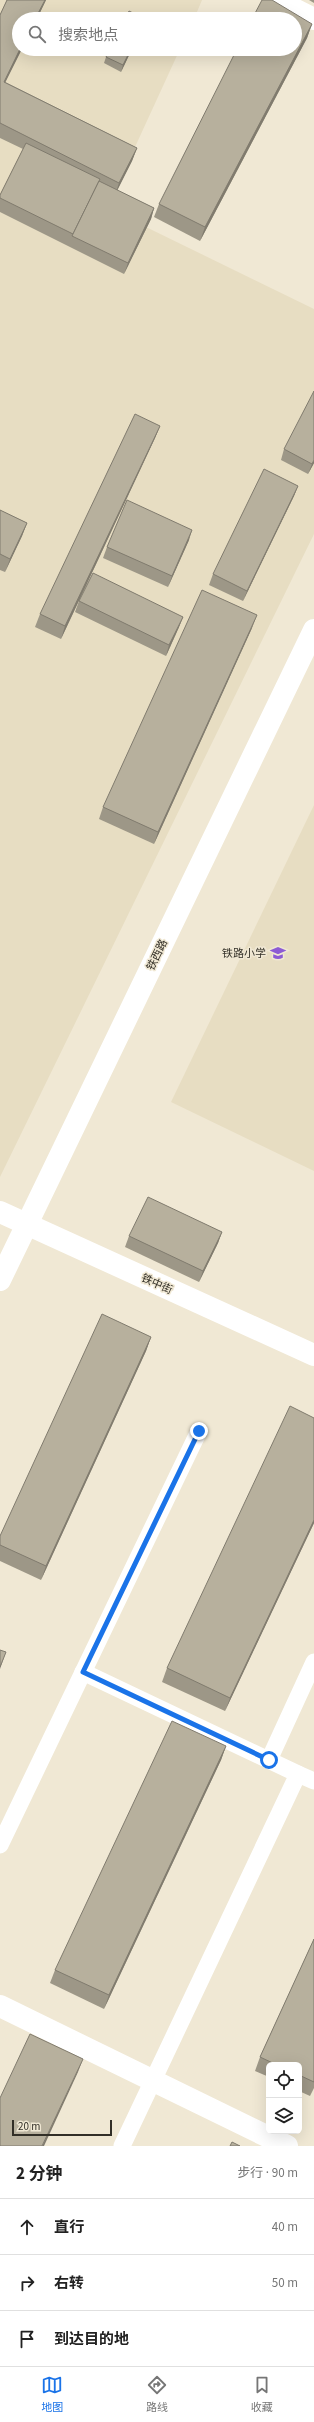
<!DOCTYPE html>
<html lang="zh">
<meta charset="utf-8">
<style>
body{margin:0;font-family:"Source Sans 3","Noto Sans SC",sans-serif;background:#f2f2f2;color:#222}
.controls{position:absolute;right:12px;bottom:12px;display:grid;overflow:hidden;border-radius:6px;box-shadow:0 4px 16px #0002}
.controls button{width:36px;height:36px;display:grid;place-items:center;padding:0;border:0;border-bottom:1px solid #e0e0e0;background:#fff;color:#222;font:20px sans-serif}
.scale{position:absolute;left:12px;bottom:10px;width:100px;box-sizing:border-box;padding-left:4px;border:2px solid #322f27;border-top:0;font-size:11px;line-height:14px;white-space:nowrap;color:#322f27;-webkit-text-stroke:3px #f0e8d4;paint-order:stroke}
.stop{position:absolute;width:12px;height:12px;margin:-9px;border:3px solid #1a73e8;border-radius:50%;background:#fff}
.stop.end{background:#1a73e8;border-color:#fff;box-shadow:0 1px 4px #0008}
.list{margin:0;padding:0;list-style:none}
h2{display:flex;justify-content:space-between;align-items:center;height:52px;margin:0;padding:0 16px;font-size:17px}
h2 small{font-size:13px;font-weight:400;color:#767676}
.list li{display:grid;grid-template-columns:26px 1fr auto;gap:12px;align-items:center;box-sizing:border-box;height:56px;padding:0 16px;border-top:1px solid #e0e0e0}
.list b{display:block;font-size:15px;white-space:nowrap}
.list em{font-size:13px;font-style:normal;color:#767676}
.icon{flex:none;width:22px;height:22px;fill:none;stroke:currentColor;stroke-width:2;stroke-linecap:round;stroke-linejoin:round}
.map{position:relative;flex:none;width:314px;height:2146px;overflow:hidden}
.search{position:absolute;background:#fff;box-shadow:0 4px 16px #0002;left:12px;right:12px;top:12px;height:44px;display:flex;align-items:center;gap:10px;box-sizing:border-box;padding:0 14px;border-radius:22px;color:#767676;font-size:15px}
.sheet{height:220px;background:#fff}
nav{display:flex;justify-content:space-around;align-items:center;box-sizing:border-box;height:56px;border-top:1px solid #e0e0e0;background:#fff;font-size:11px;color:#767676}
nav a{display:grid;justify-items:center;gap:2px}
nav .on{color:#1a73e8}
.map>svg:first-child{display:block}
</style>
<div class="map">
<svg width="314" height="2146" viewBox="0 0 314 2146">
<rect width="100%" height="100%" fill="#f0e8d4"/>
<g fill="#e7ddc2">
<polygon points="0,0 202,0 194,19 19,19 19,49 180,49 107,208 314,309 314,534 0,1177"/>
<polygon points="314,805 314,1171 171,1102"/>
</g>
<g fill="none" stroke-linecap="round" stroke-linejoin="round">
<g stroke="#fff" stroke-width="17">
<polyline points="83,1672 298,1774 122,2146"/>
<polyline points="269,1760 314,1662"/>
<polyline points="298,1774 314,1781"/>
<polyline points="0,1845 199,1431"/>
</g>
<g stroke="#fff" stroke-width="22">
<polyline points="276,0 314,19"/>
<polyline points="0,2006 287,2146"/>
</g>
<g stroke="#fff" stroke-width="22">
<polyline points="0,1212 314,1355"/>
<polyline points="0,1280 314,630"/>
</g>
</g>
<g fill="#9d9787">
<polygon points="7,0 46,0 5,82 137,148 132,161 117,190 154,208 151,219 124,274 0,212 0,195 23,149 0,138 0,15"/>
<polygon points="309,0 314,0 314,3"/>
<polygon points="312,24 307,38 200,241 154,217 159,204"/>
<polygon points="132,49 121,72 104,63 106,57"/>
<polygon points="160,426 155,438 61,639 35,627 40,614"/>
<polygon points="284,449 314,463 308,474 281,460"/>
<polygon points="298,486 294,496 243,601 209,585 213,574"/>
<polygon points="0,510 27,523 22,536 5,572 0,570"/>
<polygon points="189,540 168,587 103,558 107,547"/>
<polygon points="79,601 183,617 179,627 166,656 75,612"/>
<polygon points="252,628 154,844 99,819 103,807"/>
<polygon points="222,1232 218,1243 199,1282 125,1247 129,1236"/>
<polygon points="151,1337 146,1351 41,1580 0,1561 0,1536"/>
<polygon points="314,1418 314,1523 225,1711 162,1682 167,1668"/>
<polygon points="226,1746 221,1760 104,2009 50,1983 55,1970"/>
<polygon points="314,1939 314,2088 310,2096 299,2091 299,2065 269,2065 269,2077 255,2071 260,2057"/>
</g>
<g fill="#807b6e">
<polygon points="45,0 46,0 37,19 35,19"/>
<polygon points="312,24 307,38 200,241 205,227"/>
<polygon points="20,49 22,49 0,93 4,82"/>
<polygon points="131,49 132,49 121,72 123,65"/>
<polygon points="137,148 132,161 115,195 119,183"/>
<polygon points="154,208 151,219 124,274 128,263"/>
<polygon points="160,426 155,438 61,639 65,626"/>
<polygon points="314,460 314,463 308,474 312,464"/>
<polygon points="298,486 294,496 243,601 247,591"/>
<polygon points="27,523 22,536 5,572 10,559"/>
<polygon points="192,530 189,540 168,587 172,576"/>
<polygon points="257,615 252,628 154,844 158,832"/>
<polygon points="183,617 179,627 166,656 169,645"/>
<polygon points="222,1232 218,1243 199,1282 203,1271"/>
<polygon points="151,1337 146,1351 41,1580 46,1566"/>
<polygon points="314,1520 314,1523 225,1711 230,1698"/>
<polygon points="6,1652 1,1666 0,1669 0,1667"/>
<polygon points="226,1746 221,1760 104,2009 109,1995"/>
<polygon points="83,2059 78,2072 44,2146 42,2146"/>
</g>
<g fill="#b7b09d" stroke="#807b6e">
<polygon points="7,0 45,0 35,19 19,19 19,49 20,49 4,82 137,148 119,183 0,123 0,15"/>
<polygon points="262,0 272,0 312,24 205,227 159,204 237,49 295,49 295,19 252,19"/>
<polygon points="129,11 145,19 125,19"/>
<polygon points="110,49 131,49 123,65 106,57"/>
<polygon points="26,143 100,179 73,234 0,198 0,195"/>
<polygon points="99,181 154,208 128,263 72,236"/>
<polygon points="314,391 314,460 312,464 284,449"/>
<polygon points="135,414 160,426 65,626 40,614"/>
<polygon points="264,469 298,486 247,591 213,574"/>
<polygon points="127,500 192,530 172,576 107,547"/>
<polygon points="0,510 27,523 10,559 0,554"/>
<polygon points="93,573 183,617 169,645 79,601"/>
<polygon points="202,590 257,615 158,832 103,807"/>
<polygon points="148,1197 222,1232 203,1271 129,1236"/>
<polygon points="102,1314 151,1337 46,1566 0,1545 0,1536"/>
<polygon points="290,1406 314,1418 314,1520 230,1698 167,1668"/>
<polygon points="0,1650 6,1652 0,1667"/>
<polygon points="172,1721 226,1746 109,1995 55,1970"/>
<polygon points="314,1939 314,2082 299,2075 299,2065 277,2065 260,2057"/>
<polygon points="30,2034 83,2059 42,2146 0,2146 0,2098"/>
<polygon points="232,2142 240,2146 230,2146"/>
</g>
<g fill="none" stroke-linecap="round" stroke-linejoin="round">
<polyline stroke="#1a73e8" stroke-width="5" points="199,1431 83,1672 269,1760"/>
</g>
<defs>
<g id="school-bare" transform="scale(1.2)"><path d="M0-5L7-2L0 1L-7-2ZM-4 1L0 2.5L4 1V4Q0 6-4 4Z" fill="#8d5bd4" stroke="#f0e8d4" stroke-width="2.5" paint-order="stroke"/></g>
</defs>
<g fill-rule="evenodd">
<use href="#school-bare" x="278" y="953"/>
</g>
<g text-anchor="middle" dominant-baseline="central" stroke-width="3" stroke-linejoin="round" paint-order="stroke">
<g font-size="11" fill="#322f27" stroke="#f0e8d4" text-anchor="end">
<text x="266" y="953">铁路小学</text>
</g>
<g font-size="11" fill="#322f27" stroke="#f0e8d4">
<text transform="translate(157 955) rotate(-64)">铁西路</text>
<text transform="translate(157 1284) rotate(24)">铁中街</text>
</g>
</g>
</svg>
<div class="controls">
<button><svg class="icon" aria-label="locate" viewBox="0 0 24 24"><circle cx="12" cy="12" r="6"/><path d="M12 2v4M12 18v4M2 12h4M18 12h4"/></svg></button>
<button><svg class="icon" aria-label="layers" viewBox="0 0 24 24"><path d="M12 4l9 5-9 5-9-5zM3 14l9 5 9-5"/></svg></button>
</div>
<div class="scale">20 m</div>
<div class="stop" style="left:269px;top:1760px"></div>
<div class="stop end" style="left:199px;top:1431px"></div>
<div class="search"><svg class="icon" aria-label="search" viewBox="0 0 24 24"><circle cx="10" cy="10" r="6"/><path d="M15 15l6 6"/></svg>搜索地点</div>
</div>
<section class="sheet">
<h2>2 分钟<small>步行 · 90 m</small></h2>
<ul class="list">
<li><svg class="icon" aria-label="ahead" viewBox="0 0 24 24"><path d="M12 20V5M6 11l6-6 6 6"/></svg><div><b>直行</b></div><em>40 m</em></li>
<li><svg class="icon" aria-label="right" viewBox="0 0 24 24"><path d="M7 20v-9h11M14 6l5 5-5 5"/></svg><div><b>右转</b></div><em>50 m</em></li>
<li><svg class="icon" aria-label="arrive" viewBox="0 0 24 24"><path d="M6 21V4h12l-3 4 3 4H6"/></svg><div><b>到达目的地</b></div></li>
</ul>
</section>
<nav>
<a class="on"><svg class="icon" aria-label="map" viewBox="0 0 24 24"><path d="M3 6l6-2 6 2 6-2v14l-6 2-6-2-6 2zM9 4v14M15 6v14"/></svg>地图</a>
<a><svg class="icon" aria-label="directions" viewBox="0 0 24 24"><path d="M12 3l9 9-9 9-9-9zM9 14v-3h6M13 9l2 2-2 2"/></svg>路线</a>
<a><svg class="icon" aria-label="saved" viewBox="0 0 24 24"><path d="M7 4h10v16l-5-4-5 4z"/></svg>收藏</a>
</nav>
